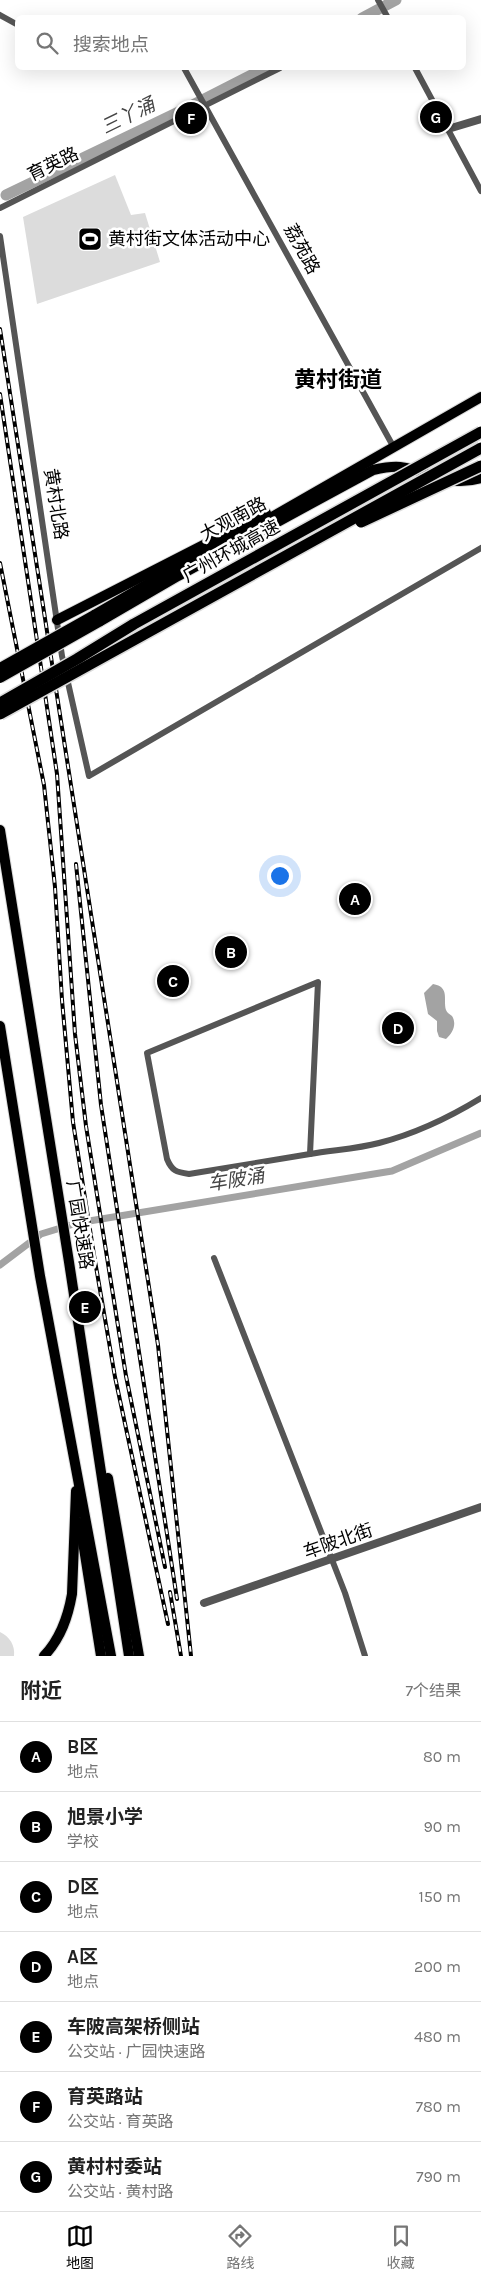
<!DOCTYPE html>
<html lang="zh">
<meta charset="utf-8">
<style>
body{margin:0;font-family:Karla,"Noto Sans SC",sans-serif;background:#f6f6f6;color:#222}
.you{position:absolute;left:279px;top:875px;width:18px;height:18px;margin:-12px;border:4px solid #fff;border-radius:50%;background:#1a73e8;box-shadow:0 0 0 8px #1a73e833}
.badge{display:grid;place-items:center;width:32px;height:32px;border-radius:50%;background:#000;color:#fff;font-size:16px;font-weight:700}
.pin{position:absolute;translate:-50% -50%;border:2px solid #fff;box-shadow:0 1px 5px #0006}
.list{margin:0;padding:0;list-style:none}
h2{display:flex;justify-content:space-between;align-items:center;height:65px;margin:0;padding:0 20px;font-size:21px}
h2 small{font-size:16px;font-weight:400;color:#767676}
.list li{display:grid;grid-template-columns:32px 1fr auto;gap:15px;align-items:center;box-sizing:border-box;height:70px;padding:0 20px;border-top:1px solid #e0e0e0}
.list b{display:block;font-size:19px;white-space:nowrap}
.list p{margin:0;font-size:16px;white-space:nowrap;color:#767676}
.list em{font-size:16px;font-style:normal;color:#767676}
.icon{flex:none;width:28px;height:28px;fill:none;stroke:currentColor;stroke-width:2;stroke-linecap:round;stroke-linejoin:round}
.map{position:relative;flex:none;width:481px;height:1656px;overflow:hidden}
.search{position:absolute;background:#fff;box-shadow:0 5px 20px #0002;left:15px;right:15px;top:15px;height:55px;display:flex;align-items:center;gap:12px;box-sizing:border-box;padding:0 18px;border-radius:8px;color:#767676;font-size:19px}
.sheet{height:555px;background:#fff}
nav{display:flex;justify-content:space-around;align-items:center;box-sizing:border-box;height:70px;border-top:1px solid #e0e0e0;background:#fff;font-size:14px;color:#767676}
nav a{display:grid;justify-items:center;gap:2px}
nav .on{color:#000}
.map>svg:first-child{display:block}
</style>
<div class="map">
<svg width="481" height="1656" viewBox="0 0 481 1656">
<rect width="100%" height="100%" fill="#fff"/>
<g fill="#dcdcdc">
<polygon points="115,175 131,215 145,213 160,262 37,304 23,217"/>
<path d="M0,1632C10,1637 15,1645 14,1656H0Z"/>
</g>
<path fill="#a3a3a3" d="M433,984C450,987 443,999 446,1010C447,1013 450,1014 452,1016C457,1024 453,1033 446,1039L439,1037L437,1031V1021L428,1014L424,993Z"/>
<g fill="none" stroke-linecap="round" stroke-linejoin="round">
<polyline stroke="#a3a3a3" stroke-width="7" points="0,1265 41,1234 77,1223 392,1171 481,1133"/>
<g stroke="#a3a3a3" stroke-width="11">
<polyline points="362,18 396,0"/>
<polyline points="6,195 187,108 265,68"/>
</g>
<g stroke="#dbdbdb" stroke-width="12">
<g id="primary">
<polyline points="94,615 175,568 258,525 481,397"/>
<polyline points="57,620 266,513"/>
<path d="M99,622L178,576L373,470C382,468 391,466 400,467C432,471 447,488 481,478"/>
</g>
</g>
<g stroke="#dbdbdb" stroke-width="12">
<g id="trunk">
<polyline points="0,830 69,1262 129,1656"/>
<polyline points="0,1026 40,1276 111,1656"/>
<polyline points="108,1478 139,1656"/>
<polyline points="80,1523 101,1656"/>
<path d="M44,1656C61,1638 68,1617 72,1594L76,1491"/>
</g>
</g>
<g stroke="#555" stroke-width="6">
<polyline points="378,0 388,18"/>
<polyline points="0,15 18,25"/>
<polyline points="184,68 393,446"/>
<polyline points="415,68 481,191"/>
<polyline points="0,208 280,68"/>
<polyline points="0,236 62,656 89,776 481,548"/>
<path d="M318,982L310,1154L189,1174C176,1172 172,1171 167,1159L147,1053Z"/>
<path d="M310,1154C332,1150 357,1149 379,1143C414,1134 450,1117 481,1098"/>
<polyline points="214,1258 345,1593 365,1656"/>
</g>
<g stroke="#555" stroke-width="8">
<polyline points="448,129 481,119"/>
<polyline points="204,1603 481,1507"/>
</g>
<use href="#primary" stroke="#000" stroke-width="10"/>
<use href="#trunk" stroke="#000" stroke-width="10"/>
<g stroke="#000" stroke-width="4">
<g id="rail">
<polyline points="0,329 158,1345 191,1656"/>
<polyline points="0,394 57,774 75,1034 86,1126 126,1376 165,1567"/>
<polyline points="0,563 44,785 55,887 62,1000 73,1122 94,1255 115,1377 168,1624"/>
<polyline points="76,864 101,1105 177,1599"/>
<polyline points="170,1592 181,1656"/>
</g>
</g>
<use href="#rail" stroke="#fff" stroke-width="2" stroke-dasharray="5.5" stroke-linecap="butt"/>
<g stroke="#dbdbdb" stroke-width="12" stroke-linecap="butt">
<g id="primary-bridge">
<polyline points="0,668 94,615"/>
<polyline points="0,678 99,622"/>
</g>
</g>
<g stroke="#dbdbdb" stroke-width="14" stroke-linecap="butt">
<g id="motorway-bridge">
<polyline points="361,522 481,466"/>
<polyline points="0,703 77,659 134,624 481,432"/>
<polyline points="0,714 481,448"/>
</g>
</g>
<use href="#primary-bridge" stroke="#000" stroke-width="10"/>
<use href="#motorway-bridge" stroke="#000" stroke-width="11"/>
</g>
<defs>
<g id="stadium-square" transform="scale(1.25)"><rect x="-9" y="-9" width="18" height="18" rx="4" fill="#000" stroke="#fff"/><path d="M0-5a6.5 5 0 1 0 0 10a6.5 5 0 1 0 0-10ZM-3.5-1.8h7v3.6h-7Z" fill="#fff"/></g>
</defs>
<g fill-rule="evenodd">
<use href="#stadium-square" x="90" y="239"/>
</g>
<g text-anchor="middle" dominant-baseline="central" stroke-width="5" stroke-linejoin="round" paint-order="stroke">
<g font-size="18" fill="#000" stroke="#fff">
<text transform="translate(53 164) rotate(-26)">育英路</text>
<text transform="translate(302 249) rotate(61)">荔苑路</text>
<text transform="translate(56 504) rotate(81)">黄村北路</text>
<text transform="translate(233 519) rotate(-28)">大观南路</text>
<text transform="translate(231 551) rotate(-29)">广州环城高速</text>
<text transform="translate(80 1225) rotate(81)">广园快速路</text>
<text transform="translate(338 1541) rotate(-19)">车陂北街</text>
</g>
<g font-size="18" fill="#000" stroke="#fff" text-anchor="start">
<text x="108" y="239">黄村街文体活动中心</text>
</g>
<g font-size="19" font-style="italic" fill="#444" stroke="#fff">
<text transform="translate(128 116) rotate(-26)">三丫涌</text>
<text transform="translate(236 1180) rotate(-9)">车陂涌</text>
</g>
<g font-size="22" font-weight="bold" fill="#000" stroke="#fff">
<text x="338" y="380">黄村街道</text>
</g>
</g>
</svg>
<div class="you"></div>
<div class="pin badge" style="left:355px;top:899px">A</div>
<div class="pin badge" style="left:231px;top:952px">B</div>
<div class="pin badge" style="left:173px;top:981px">C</div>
<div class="pin badge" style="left:398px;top:1028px">D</div>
<div class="pin badge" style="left:85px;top:1307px">E</div>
<div class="pin badge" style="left:191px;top:118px">F</div>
<div class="pin badge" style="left:436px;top:117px">G</div>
<div class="search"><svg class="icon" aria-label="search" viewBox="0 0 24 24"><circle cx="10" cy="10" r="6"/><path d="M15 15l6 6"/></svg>搜索地点</div>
</div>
<section class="sheet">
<h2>附近<small>7个结果</small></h2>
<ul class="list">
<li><span class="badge">A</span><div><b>B区</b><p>地点</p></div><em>80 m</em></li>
<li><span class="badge">B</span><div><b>旭景小学</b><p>学校</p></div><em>90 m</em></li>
<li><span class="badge">C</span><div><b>D区</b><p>地点</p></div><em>150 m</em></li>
<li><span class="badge">D</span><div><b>A区</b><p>地点</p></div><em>200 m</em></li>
<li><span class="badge">E</span><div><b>车陂高架桥侧站</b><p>公交站 · 广园快速路</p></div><em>480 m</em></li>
<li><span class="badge">F</span><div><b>育英路站</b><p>公交站 · 育英路</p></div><em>780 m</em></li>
<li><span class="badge">G</span><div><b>黄村村委站</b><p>公交站 · 黄村路</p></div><em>790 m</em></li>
</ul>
</section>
<nav>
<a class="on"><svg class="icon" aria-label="map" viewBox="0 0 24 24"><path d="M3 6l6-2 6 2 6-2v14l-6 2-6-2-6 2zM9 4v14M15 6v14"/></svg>地图</a>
<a><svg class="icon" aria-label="directions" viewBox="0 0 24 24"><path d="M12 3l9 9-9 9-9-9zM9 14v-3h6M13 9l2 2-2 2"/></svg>路线</a>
<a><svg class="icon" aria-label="saved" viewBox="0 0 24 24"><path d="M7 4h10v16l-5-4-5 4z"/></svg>收藏</a>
</nav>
